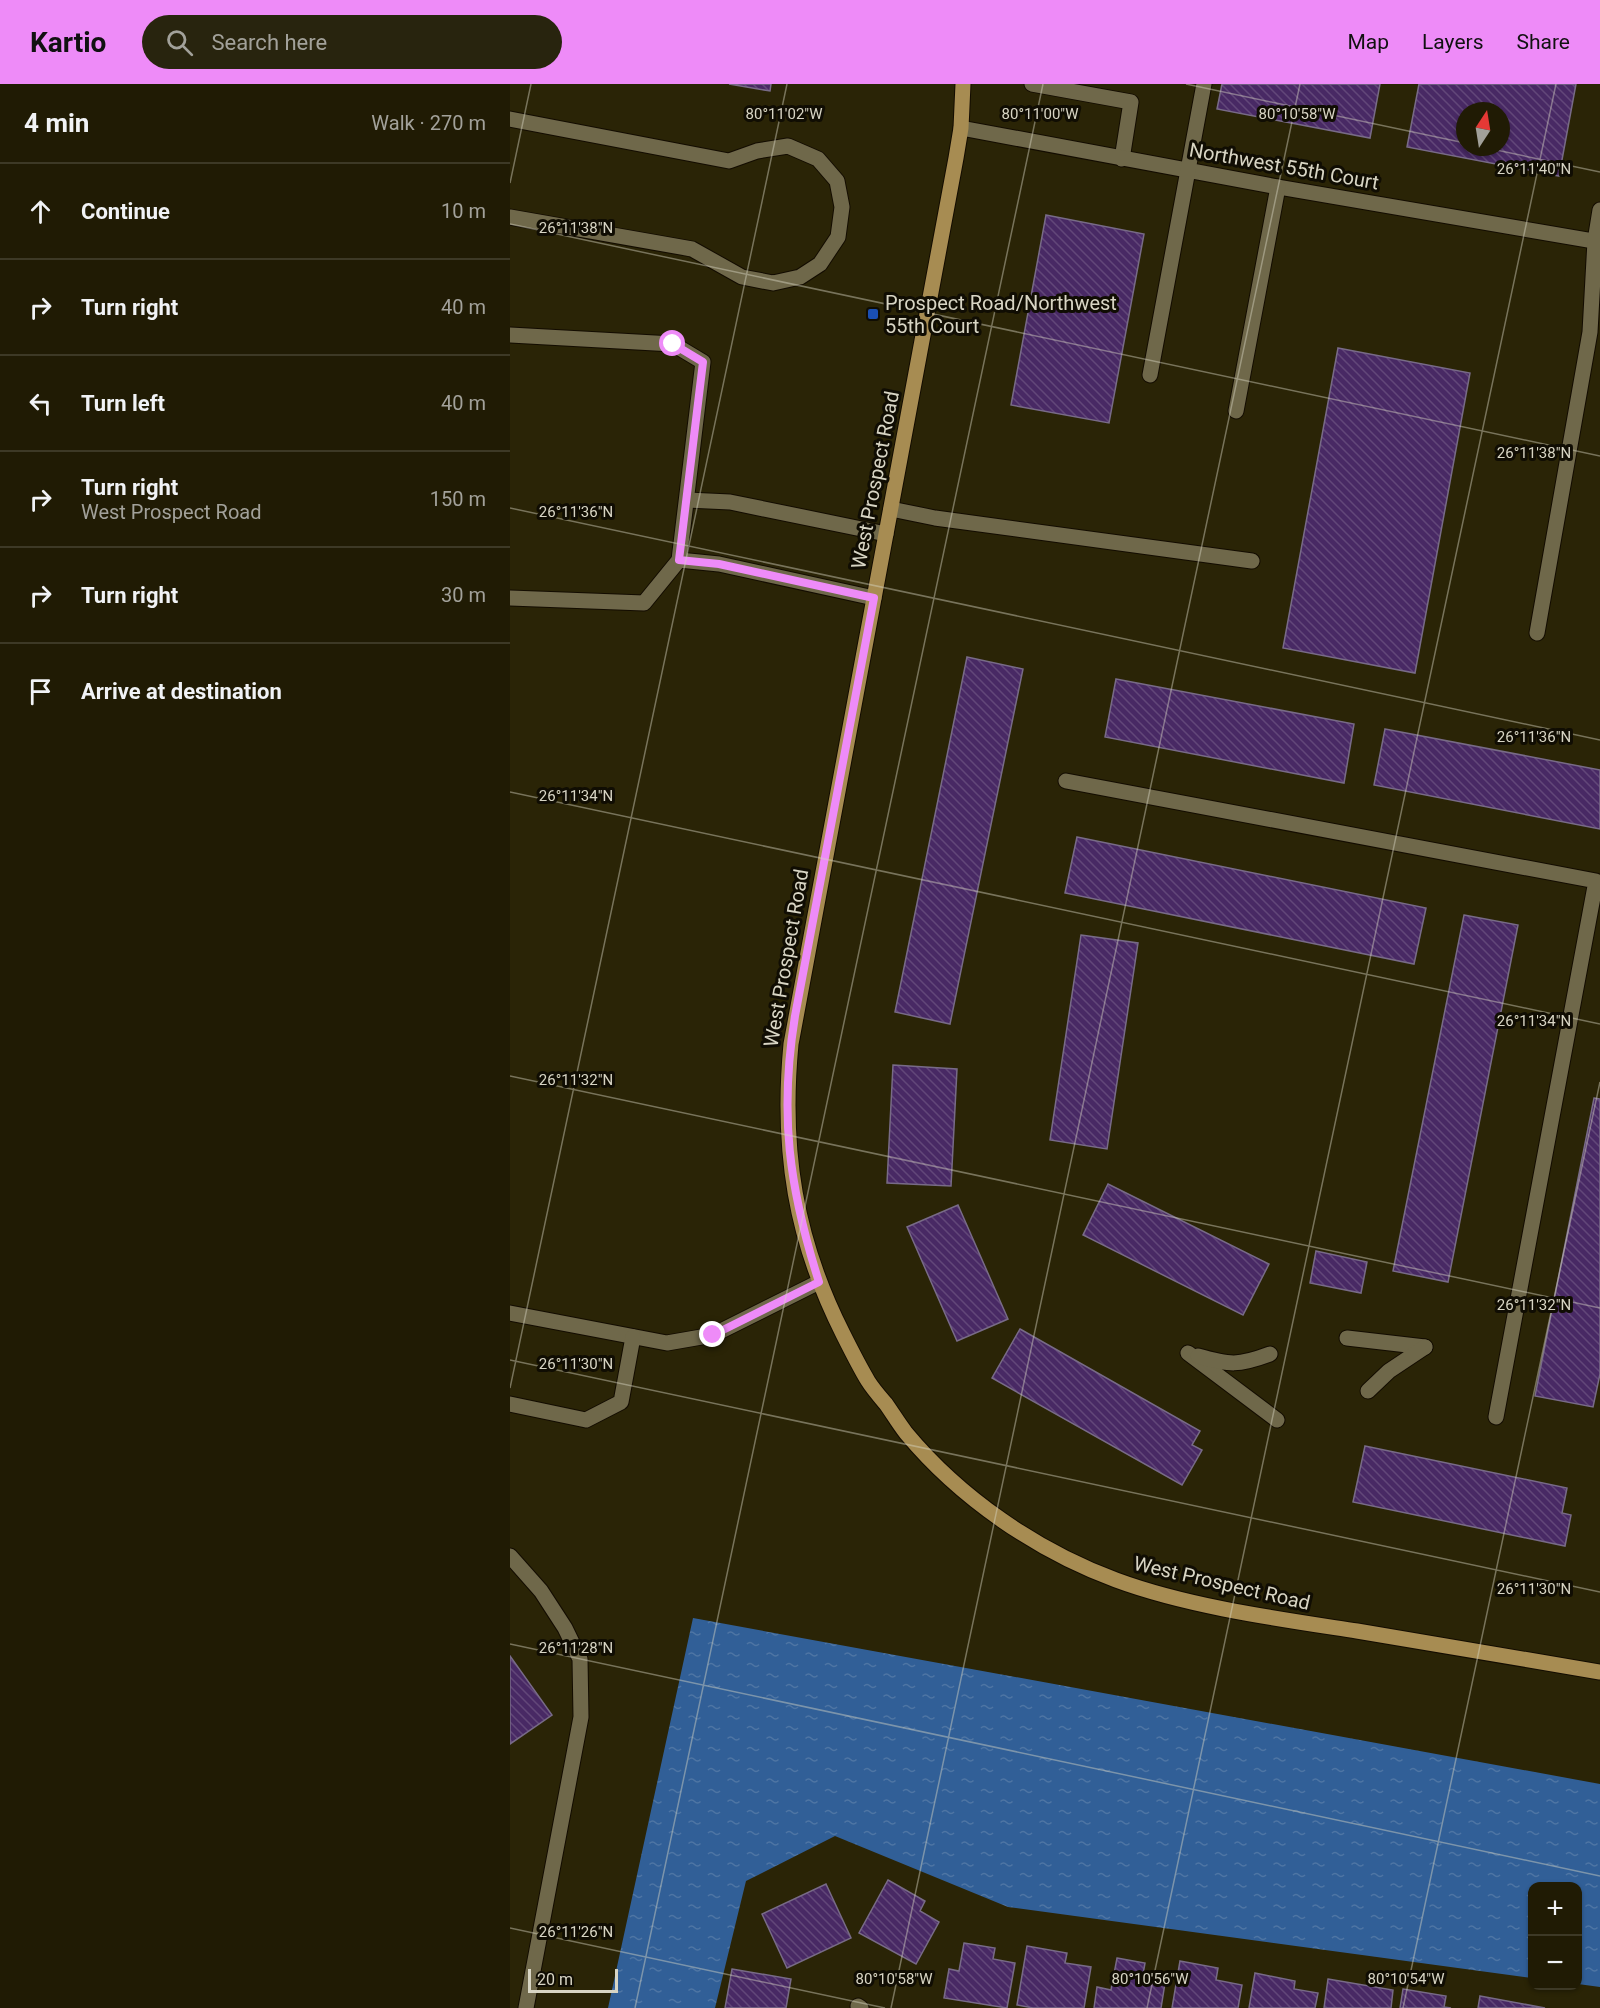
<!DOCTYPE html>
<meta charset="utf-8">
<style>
body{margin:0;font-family:Roboto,sans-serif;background:#28240e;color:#f1f3f6}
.controls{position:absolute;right:18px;bottom:18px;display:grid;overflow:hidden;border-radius:12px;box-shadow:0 2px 4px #0004}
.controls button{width:54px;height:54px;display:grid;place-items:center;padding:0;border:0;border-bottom:2px solid #3d3926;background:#201b04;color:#f1f3f6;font:30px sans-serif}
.compass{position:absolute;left:946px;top:18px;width:54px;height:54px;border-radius:50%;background:#201b04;box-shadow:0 2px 4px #0004;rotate:12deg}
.scale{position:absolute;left:18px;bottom:15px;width:90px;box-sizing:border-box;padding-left:6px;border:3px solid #d8d5c4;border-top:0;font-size:16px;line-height:21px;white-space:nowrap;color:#d8d5c4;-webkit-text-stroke:4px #100d03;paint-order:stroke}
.stop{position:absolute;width:18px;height:18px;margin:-14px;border:4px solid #ee8bf8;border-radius:50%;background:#fff}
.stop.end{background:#ee8bf8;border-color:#fff;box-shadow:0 2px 6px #0008}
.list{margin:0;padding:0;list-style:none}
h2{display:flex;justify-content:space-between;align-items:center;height:78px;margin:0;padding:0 24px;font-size:26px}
h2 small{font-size:20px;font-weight:400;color:#a2a19a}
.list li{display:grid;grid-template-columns:39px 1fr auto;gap:18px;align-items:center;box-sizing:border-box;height:96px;padding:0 24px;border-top:2px solid #3d3926}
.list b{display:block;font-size:22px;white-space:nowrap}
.list p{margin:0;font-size:20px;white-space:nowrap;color:#a2a19a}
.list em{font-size:20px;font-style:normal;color:#a2a19a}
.icon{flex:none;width:33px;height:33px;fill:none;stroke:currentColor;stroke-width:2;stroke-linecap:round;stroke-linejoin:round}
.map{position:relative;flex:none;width:1090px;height:1924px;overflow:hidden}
header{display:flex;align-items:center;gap:36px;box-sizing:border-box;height:84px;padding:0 30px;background:#ee8bf8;color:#111}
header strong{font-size:28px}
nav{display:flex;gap:33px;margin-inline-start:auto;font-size:21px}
.search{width:420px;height:54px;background:#28240e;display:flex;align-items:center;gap:15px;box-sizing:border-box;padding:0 21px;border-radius:33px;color:#a2a19a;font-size:22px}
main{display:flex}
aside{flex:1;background:#201b04}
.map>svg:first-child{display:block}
</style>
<header>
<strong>Kartio</strong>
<div class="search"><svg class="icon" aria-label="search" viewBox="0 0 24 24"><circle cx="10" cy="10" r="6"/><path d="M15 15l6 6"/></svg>Search here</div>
<nav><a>Map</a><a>Layers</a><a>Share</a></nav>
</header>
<main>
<aside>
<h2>4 min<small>Walk · 270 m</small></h2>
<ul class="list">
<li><svg class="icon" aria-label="ahead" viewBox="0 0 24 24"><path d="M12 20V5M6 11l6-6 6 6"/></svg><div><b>Continue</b></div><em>10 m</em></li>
<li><svg class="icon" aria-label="right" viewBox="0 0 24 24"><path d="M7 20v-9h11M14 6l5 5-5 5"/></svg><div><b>Turn right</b></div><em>40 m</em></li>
<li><svg class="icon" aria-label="left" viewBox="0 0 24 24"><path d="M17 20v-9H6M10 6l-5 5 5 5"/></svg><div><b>Turn left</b></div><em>40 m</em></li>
<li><svg class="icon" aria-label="right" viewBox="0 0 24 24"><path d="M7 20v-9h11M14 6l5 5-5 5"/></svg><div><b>Turn right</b><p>West Prospect Road</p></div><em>150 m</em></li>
<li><svg class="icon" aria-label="right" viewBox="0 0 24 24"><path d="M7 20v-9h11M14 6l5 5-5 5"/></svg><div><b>Turn right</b></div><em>30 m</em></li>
<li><svg class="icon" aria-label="arrive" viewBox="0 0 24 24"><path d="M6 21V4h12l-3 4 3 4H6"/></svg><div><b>Arrive at destination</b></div></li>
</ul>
</aside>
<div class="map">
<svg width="1090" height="1924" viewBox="0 0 1090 1924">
<defs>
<pattern id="water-ripples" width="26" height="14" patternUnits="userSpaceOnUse" patternTransform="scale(1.5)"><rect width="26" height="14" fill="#315f97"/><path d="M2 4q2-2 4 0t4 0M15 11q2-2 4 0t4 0" fill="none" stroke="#4e75a4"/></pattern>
<pattern id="building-back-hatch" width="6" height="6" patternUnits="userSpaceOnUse" patternTransform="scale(1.5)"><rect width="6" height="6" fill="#482964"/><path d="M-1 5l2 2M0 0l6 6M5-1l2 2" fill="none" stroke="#624779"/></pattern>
</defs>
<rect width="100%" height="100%" fill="#2a2406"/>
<polygon fill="url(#water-ripples)" points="183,1534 1090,1700 1090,1903 1068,1900 1068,1802 1023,1802 1022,1894 498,1823 325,1752 236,1797 205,1924 98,1924"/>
<g fill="url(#building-back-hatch)" stroke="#786b87" stroke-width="1.5" fill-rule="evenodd">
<polygon points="219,0 261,0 260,7"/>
<polygon points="712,0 870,0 860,54 707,25"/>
<path d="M909,0H1066L1049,92L897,63ZM955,27H991V63H955Z"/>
<polygon points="536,131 634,150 599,339 501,321"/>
<polygon points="828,264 960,289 905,589 773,564"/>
<polygon points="457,573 513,585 440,940 385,928"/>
<polygon points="606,595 844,640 834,699 595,653"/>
<polygon points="875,645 1090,686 1090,745 864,701"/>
<polygon points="567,753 916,824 904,880 555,809"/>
<polygon points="954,831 1008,841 938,1198 883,1187"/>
<polygon points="571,851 628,859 597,1065 540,1056"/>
<polygon points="383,981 447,985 441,1102 377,1099"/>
<polygon points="1084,1014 1090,1015 1090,1290 1083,1323 1025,1312"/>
<polygon points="598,1100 759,1180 733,1231 573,1151"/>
<polygon points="448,1121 498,1235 447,1257 397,1143"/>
<polygon points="806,1167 857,1178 851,1209 800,1199"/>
<polygon points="510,1245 690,1347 682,1361 692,1366 672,1401 482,1294"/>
<polygon points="855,1362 1057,1404 1052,1429 1061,1431 1055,1462 843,1418"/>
<polygon points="0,1572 42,1631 0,1660"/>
<polygon points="378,1796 415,1817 410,1827 429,1838 406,1880 349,1849"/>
<polygon points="316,1800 341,1854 277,1884 252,1830"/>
<polygon points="454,1859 485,1864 483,1875 505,1879 497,1924 434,1914 439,1885 449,1887"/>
<polygon points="517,1862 557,1869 555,1879 581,1883 574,1924 523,1924 507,1921"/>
<polygon points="607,1874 635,1879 633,1890 656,1893 651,1924 584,1924 587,1903 601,1906"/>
<polygon points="670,1877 708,1884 706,1896 732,1901 728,1924 662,1924"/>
<polygon points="222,1885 281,1895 276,1924 215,1924"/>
<polygon points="745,1889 785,1897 784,1905 808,1909 805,1924 739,1924"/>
<polygon points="818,1895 883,1906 881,1924 814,1924"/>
<polygon points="893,1905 936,1912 934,1923 941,1924 890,1924"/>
<polygon points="970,1912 1035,1924 968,1924"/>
</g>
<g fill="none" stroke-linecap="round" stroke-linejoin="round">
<g stroke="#130c00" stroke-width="17">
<g id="minor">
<polyline points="522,0 621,18 612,75"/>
<polyline points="0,35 219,77 247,67 278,62 308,75 327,97 332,123 328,153 310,180 290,193 263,199 232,193 182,165 0,133"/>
<polyline points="451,44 768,103 1090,158"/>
<polyline points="0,251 163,260 193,278 169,476 134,519 0,514"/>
<polyline points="640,291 694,0"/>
<polyline points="726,327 768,103"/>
<polyline points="177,416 220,418 376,450"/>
<polyline points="381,425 425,434 742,477"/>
<polyline points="169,476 209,480 364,514"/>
<polyline points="1027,549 1080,248 1085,157 1090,126"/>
<polyline points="556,697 1086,797 986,1333"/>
<polyline points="0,1229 157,1259 203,1251 309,1198"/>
<polyline points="837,1254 915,1263"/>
<polyline points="678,1269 767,1336"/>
<path d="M688,1272C720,1281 728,1282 760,1270"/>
<polyline points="858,1307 879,1287 915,1263"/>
<polyline points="0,1320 76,1336 111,1318 123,1253"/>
<polyline points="0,1472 31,1507 55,1544 70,1575 71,1633 16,1924"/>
<polyline points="348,1922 351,1924"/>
</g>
</g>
<g stroke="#130c00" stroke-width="17">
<path id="major" d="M453,0L451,44L446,74L281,960C271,1066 285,1155 333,1250C341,1266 349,1282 358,1297C363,1305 370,1313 376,1320C383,1330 389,1340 396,1349C450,1414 527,1467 606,1496C679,1523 769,1535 847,1547C928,1560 1009,1574 1090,1588"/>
</g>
<use href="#minor" stroke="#6f684a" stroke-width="15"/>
<use href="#major" stroke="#a78c52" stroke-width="15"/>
</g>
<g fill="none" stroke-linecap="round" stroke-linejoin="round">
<path stroke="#ee8bf8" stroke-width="8" d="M163,260L193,278L169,476L209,480L364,514L285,932C269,1030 279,1104 309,1198L203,1251"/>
</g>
<path fill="none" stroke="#d8d5c4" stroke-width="1.5" stroke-opacity="0.45" d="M676,0L955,59M972,63L1090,88M0,99L21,0M0,140L1090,372M0,424L1090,656M0,708L1090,940M0,992L1090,1224M0,1276L1090,1508M0,1304L277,0M0,1560L1090,1792M0,1844L375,1924M125,1924L533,0M381,1924L790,0M637,1924L1046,0M893,1924L1090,998"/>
<rect fill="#1a4fb4" stroke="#100d03" stroke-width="2" x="357" y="224" width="12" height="12" rx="3"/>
<g text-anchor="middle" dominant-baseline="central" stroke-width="6" stroke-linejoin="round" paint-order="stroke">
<g font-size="20" fill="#d8d5c4" stroke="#100d03">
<text transform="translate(774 82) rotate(10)">Northwest 55th Court</text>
<text transform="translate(365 396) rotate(-79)">West Prospect Road</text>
<text transform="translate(276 874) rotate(-80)">West Prospect Road</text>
<text transform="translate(712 1499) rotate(13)">West Prospect Road</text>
</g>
<g font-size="20" fill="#d8d5c4" stroke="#100d03" text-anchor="start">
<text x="375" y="219">Prospect Road/Northwest<tspan x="375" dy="23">55th Court</tspan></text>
</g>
</g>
<g font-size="15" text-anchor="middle" fill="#d8d5c4" stroke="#100d03" stroke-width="6" stroke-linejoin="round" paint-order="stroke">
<text x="274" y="35">80°11'02"W</text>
<text x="530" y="35">80°11'00"W</text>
<text x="787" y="35">80°10'58"W</text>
<text x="1024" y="90">26°11'40"N</text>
<text x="66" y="149">26°11'38"N</text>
<text x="1024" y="374">26°11'38"N</text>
<text x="66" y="433">26°11'36"N</text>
<text x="1024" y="658">26°11'36"N</text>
<text x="66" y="717">26°11'34"N</text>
<text x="1024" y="942">26°11'34"N</text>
<text x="66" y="1001">26°11'32"N</text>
<text x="1024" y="1226">26°11'32"N</text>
<text x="66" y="1285">26°11'30"N</text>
<text x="1024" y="1510">26°11'30"N</text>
<text x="66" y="1569">26°11'28"N</text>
<text x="66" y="1853">26°11'26"N</text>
<text x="384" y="1900">80°10'58"W</text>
<text x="640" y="1900">80°10'56"W</text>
<text x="896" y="1900">80°10'54"W</text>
</g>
</svg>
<div class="controls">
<button>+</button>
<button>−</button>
</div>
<svg class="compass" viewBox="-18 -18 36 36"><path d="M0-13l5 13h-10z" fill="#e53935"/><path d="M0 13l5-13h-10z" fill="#a2a19a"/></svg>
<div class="scale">20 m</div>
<div class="stop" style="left:163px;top:260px"></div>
<div class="stop end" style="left:203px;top:1251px"></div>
</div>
</main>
